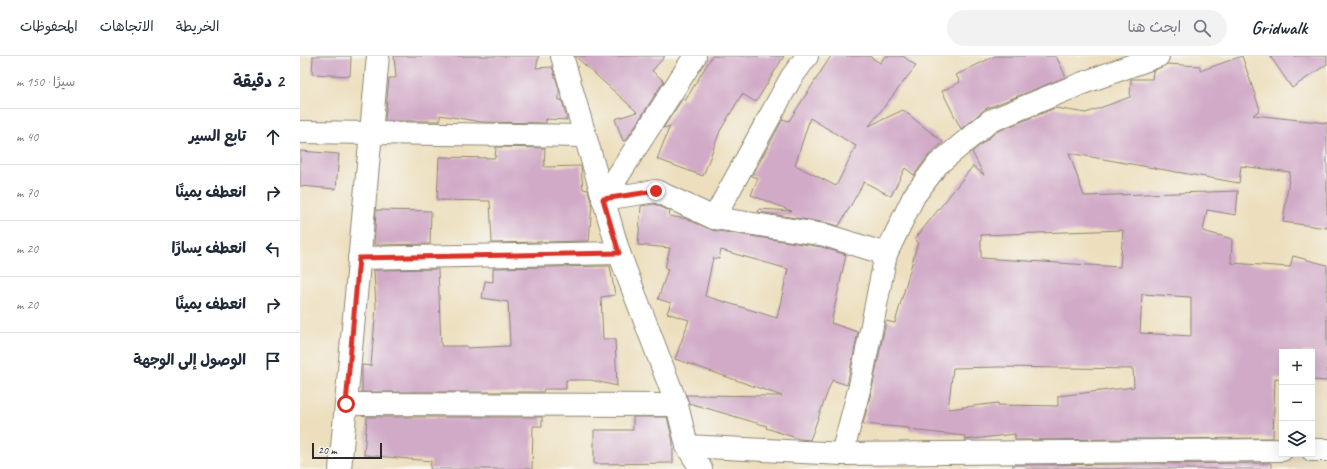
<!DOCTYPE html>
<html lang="ar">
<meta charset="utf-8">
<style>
body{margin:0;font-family:Caveat,"Playpen Sans Arabic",sans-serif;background:#f2f2f3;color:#1f2937;direction:rtl}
.controls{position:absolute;right:12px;bottom:12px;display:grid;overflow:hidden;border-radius:0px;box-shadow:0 4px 16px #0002}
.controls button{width:36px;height:36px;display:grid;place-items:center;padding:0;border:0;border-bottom:1px solid #e0e1e3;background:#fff;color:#1f2937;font:20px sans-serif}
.scale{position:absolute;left:12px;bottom:10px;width:70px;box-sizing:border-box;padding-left:4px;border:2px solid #2b2b2b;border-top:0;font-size:11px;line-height:14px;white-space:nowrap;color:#2b2b2b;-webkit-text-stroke:3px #f6f6f2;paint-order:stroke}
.stop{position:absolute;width:12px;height:12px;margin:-9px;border:3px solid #d93025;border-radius:50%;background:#fff}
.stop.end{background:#d93025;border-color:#fff;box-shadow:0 1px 4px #0008}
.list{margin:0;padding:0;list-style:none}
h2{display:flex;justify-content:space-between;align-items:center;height:52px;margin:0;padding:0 16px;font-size:17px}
h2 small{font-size:13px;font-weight:400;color:#747a83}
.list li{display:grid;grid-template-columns:26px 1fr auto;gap:12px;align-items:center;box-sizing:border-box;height:56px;padding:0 16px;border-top:1px solid #e0e1e3}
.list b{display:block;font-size:15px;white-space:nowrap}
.list em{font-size:13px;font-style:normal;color:#747a83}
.icon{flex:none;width:22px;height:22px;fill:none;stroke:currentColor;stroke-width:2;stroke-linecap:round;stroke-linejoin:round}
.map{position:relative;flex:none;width:1027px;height:413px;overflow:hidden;direction:ltr}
header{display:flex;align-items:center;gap:24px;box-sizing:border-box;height:56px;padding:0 20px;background:#fff;border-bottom:1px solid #e0e1e3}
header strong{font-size:19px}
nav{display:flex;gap:22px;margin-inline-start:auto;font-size:14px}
.search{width:280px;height:36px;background:#f2f2f3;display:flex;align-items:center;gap:10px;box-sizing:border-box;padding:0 14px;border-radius:22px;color:#747a83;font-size:15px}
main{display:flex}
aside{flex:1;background:#fff}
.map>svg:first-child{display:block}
</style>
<header>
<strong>Gridwalk</strong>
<div class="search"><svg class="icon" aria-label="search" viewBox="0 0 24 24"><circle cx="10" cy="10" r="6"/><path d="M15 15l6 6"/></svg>ابحث هنا</div>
<nav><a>الخريطة</a><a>الاتجاهات</a><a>المحفوظات</a></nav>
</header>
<main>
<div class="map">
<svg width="1027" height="413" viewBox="0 0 1027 413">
<rect width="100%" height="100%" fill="#f6f6f2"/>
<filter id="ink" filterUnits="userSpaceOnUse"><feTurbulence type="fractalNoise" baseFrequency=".025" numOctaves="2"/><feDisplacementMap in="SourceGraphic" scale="8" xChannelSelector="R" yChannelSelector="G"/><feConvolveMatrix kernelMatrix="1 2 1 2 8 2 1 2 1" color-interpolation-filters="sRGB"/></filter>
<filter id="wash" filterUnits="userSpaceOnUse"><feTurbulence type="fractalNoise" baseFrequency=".012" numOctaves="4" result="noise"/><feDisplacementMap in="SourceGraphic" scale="16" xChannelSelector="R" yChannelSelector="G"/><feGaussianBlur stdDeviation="0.9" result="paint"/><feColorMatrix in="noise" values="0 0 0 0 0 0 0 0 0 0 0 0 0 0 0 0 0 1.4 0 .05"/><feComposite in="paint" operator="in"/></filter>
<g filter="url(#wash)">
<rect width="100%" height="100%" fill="#eddfbd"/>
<g id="blocks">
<g fill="#d1aac7" fill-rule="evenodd">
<polygon points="13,0 51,0 50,20 12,18"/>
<polygon points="94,0 239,0 236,12 252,11 259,33 259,44 262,44 267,64 246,63 246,67 182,66 140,59 140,65 85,65 89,22 96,22"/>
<polygon points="275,0 365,0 352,15 364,25 326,84 323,85 315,63 337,56"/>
<polygon points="412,0 484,0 456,46 442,38 420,75 403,120 357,103 370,70 363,72 383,42 385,45"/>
<path d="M531,0H569L580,7L585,0H603L616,10L569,70L603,54L643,86L628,100L614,119L605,112L591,140L564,126L539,170L527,167L458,156L459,153L492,155L451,139L458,122L452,120L483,63L489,65ZM510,62L556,90L536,130L495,109Z"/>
<polygon points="695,0 756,0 766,21 685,53 661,73 642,35 660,26 656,19"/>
<path d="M942,0L960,54L953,59L1027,67V172L983,166L990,116L941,110L939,127L769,97L784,140L938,135L936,159L907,154L903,175L932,183L931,207L990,211L993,200L1027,209V325L1012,324V296H982V323L975,322L973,382L715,384V378L665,384V380L609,374V372L563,368L572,333L586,265L595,267L618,186L615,183L673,110L684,119L672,96L696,76L755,52L786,57L830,41L831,23H852L853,15L867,8L900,10V15ZM823,174L820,211L681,202V179ZM842,238L891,241V280L840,277ZM700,311L833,313L834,331L758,340V350L698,349V347L648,353L653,312Z"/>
<polygon points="970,0 1027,0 1027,8 992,32"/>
<polygon points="196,91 245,92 244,111 281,110 283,133 288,134 292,148 289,185 192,187 190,145 137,144 139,101 195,102"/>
<polygon points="0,95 39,98 36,133 0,130"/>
<path d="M354,148L370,155L369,160L387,163L412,174L522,191L546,199L531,267L558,276L547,329L532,324L510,384L499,383L466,372L467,370L389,347L386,339L482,340L375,303L389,264L367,257L371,247L358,243L368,213L365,212L370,192L338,189L341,150ZM421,194L488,213L477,262L405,240L413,202L419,203Z"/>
<polygon points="76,154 131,155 130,188 74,189"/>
<polygon points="310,210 315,239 301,241 303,283 315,283 317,330 291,324 266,324 266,333 244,333 243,336 62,336 62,309 71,310 76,251 74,214 138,213 141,290 167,290 167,292 210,290 208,246 182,242 185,225 193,226 193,212"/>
<polygon points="67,361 242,361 242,370 233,370 232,413 130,413 131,405 64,399"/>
<polygon points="333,361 367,361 373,386 373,407 294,408 294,374 333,374"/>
<polygon points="971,407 971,413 712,413 713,409"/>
</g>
</g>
</g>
<g filter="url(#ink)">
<use href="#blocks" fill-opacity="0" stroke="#8c8574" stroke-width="1"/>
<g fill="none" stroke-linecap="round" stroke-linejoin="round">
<g stroke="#8c8574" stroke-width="24">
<g id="minor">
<polyline points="262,0 319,197 377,349 387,390 401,413"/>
<polyline points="0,76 285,80"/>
<polyline points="303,143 356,135 414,162 525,179 586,198"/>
<polyline points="303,143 395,0"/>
<polyline points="414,162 491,22 507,0"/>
<polyline points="59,202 319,197"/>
<polyline points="46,348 377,349"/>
<polyline points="387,390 542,398 982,394"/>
<polyline points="1012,394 1027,394"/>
<polyline points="542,398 560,330 586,198 614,140 638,108 690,65 783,27 858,0"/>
<polyline points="40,413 78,0"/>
</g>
</g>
<use href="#minor" stroke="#fff" stroke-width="22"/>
</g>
</g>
<g fill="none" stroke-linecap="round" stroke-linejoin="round" filter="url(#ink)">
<polyline stroke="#d93025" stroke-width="5" points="46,348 59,202 319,197 303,143 356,135"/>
</g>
</svg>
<div class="controls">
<button>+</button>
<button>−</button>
<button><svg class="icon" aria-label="layers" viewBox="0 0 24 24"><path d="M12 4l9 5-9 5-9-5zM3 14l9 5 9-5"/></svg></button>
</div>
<div class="scale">20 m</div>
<div class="stop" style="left:46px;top:348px"></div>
<div class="stop end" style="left:356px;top:135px"></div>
</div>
<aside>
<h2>2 دقيقة<small>سيرًا · 150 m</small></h2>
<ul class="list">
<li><svg class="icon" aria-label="ahead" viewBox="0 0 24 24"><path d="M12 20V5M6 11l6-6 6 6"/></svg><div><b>تابع السير</b></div><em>40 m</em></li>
<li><svg class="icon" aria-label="right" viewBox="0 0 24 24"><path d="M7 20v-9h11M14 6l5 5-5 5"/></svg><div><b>انعطف يمينًا</b></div><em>70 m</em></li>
<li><svg class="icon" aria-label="left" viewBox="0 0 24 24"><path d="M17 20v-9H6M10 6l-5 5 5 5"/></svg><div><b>انعطف يسارًا</b></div><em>20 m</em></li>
<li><svg class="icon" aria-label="right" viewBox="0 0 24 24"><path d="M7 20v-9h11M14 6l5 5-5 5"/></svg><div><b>انعطف يمينًا</b></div><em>20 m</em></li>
<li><svg class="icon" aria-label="arrive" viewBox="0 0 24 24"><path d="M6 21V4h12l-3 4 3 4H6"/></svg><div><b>الوصول إلى الوجهة</b></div></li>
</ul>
</aside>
</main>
